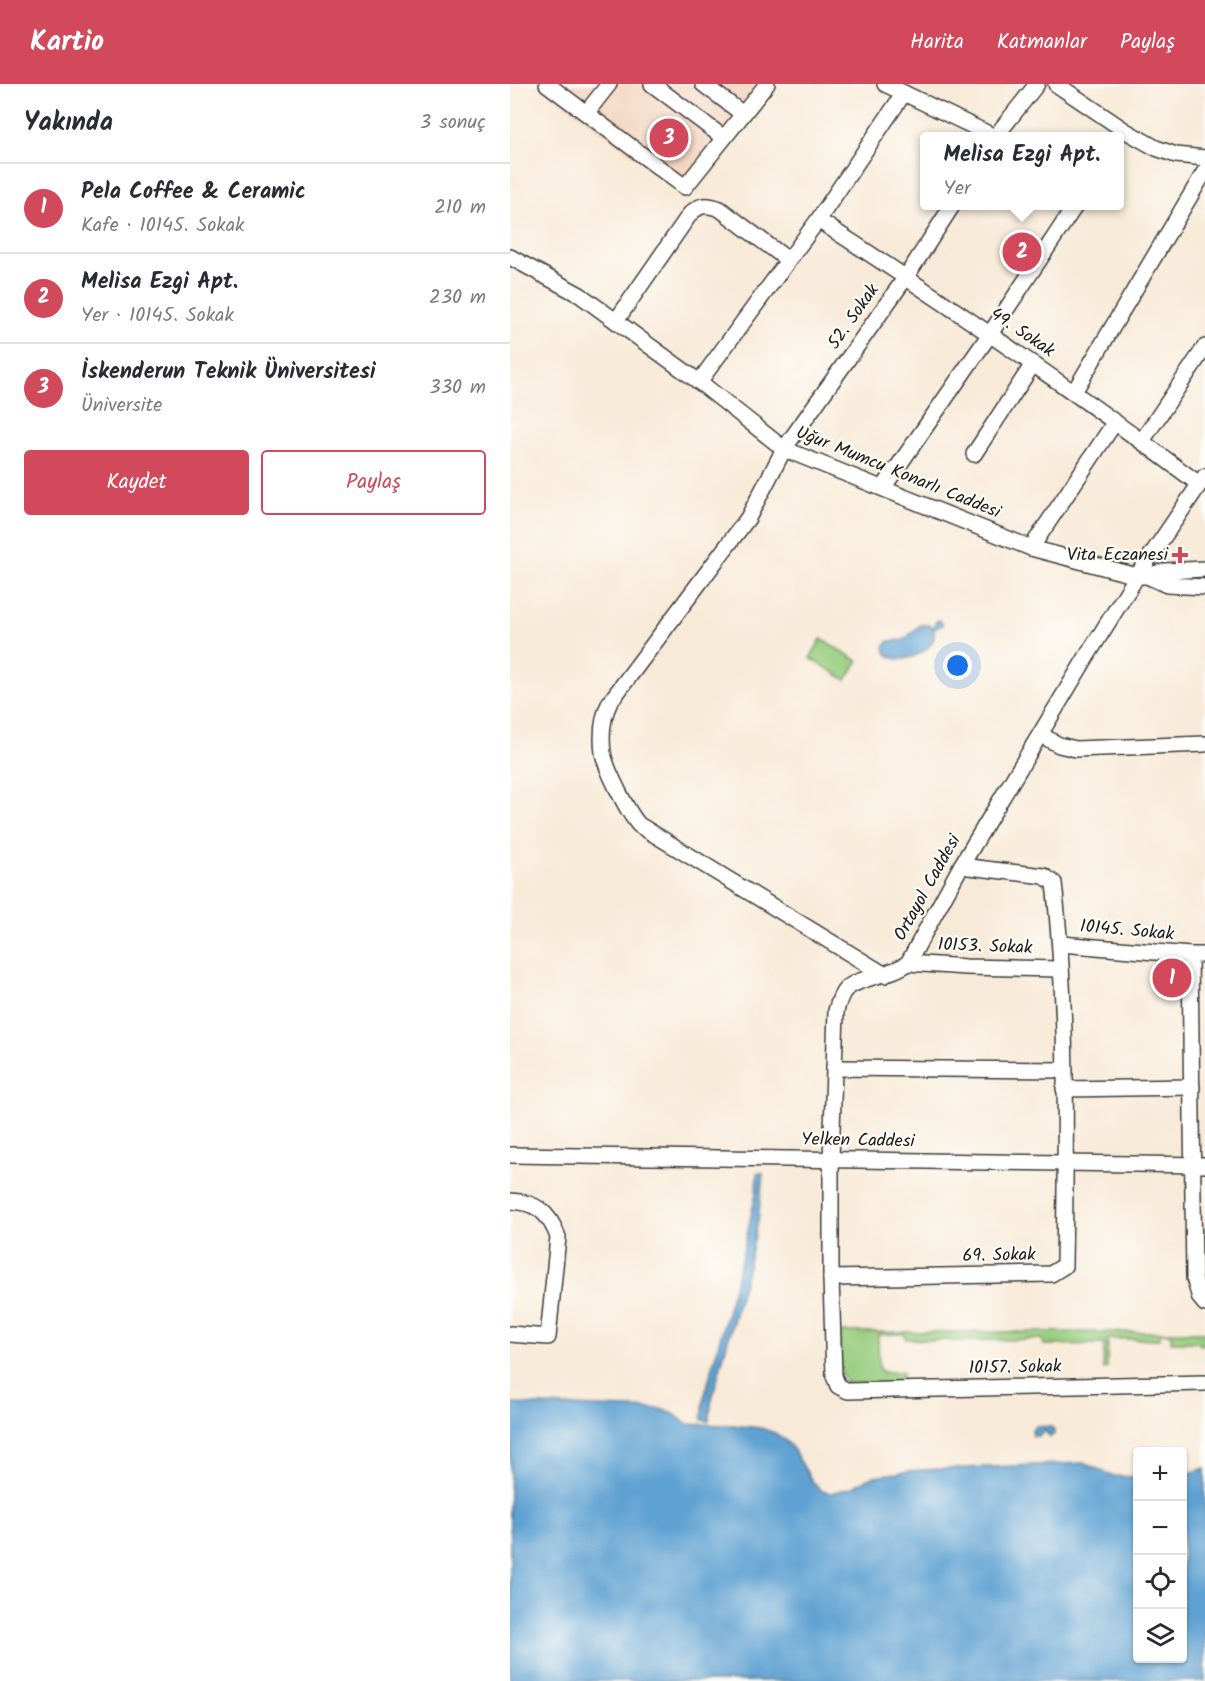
<!DOCTYPE html>
<html lang="tr">
<meta charset="utf-8">
<style>
body{margin:0;font-family:Kalam,sans-serif;background:#f7f7f7;color:#2b2b33}
.controls{position:absolute;right:18px;bottom:18px;display:grid;overflow:hidden;border-radius:6px;box-shadow:0 2px 4px #0004}
.controls button{width:54px;height:54px;display:grid;place-items:center;padding:0;border:0;border-bottom:2px solid #e1e1e2;background:#fff;color:#2b2b33;font:30px sans-serif}
.you{position:absolute;left:448px;top:582px;width:21px;height:21px;margin:-15px;border:4px solid #fff;border-radius:50%;background:#1a73e8;box-shadow:0 0 0 9px #1a73e833}
.badge{display:grid;place-items:center;width:39px;height:39px;border-radius:50%;background:#d1495b;color:#fff;font-size:20px;font-weight:700}
.pin{position:absolute;translate:-50% -50%;border:3px solid #fff;box-shadow:0 2px 6px #0006}
.popup{position:absolute;left:410px;top:48px;width:204px;height:78px;box-sizing:border-box;display:grid;place-content:center;border-radius:6px;background:#fff;filter:drop-shadow(0 2px 4px #0005);font-size:20px;white-space:nowrap;color:#7c7c81}
.popup b{font-size:22px;color:#2b2b33}
.popup::after{content:'';position:absolute;left:50%;top:100%;margin-left:-12px;border:12px solid transparent;border-top-color:#fff}
.list{margin:0;padding:0;list-style:none}
h2{display:flex;justify-content:space-between;align-items:center;height:78px;margin:0;padding:0 24px;font-size:26px}
h2 small{font-size:20px;font-weight:400;color:#7c7c81}
.list li{display:grid;grid-template-columns:39px 1fr auto;gap:18px;align-items:center;box-sizing:border-box;height:90px;padding:0 24px;border-top:2px solid #e1e1e2}
.list b{display:block;font-size:22px;white-space:nowrap}
.list p{margin:0;font-size:20px;white-space:nowrap;color:#7c7c81}
.list em{font-size:20px;font-style:normal;color:#7c7c81}
.actions{display:flex;gap:12px;padding:18px 24px}
.actions a{flex:1;padding:14px 0;border:2px solid #d1495b;border-radius:6px;text-align:center;font-size:21px;color:#d1495b}
.actions .main{background:#d1495b;color:#fff}
.icon{flex:none;width:33px;height:33px;fill:none;stroke:currentColor;stroke-width:2;stroke-linecap:round;stroke-linejoin:round}
.map{position:relative;flex:none;width:695px;height:1597px;overflow:hidden}
header{display:flex;align-items:center;gap:36px;box-sizing:border-box;height:84px;padding:0 30px;background:#d1495b;color:#fff}
header strong{font-size:28px}
nav{display:flex;gap:33px;margin-inline-start:auto;font-size:21px}
main{display:flex}
aside{flex:1;background:#fff}
.map>svg:first-child{display:block}
</style>
<header>
<strong>Kartio</strong>
<nav><a>Harita</a><a>Katmanlar</a><a>Paylaş</a></nav>
</header>
<main>
<aside>
<h2>Yakında<small>3 sonuç</small></h2>
<ul class="list">
<li><span class="badge">1</span><div><b>Pela Coffee &amp; Ceramic</b><p>Kafe · 10145. Sokak</p></div><em>210 m</em></li>
<li><span class="badge">2</span><div><b>Melisa Ezgi Apt.</b><p>Yer · 10145. Sokak</p></div><em>230 m</em></li>
<li><span class="badge">3</span><div><b>İskenderun Teknik Üniversitesi</b><p>Üniversite</p></div><em>330 m</em></li>
</ul>
<div class="actions"><a class="main">Kaydet</a><a>Paylaş</a></div>
</aside>
<div class="map">
<svg width="695" height="1597" viewBox="0 0 695 1597">
<rect width="100%" height="100%" fill="#fdfcf7"/>
<filter id="ink" filterUnits="userSpaceOnUse"><feTurbulence type="fractalNoise" baseFrequency=".0167" numOctaves="2"/><feDisplacementMap in="SourceGraphic" scale="12" xChannelSelector="R" yChannelSelector="G"/><feConvolveMatrix kernelMatrix="1 2 1 2 8 2 1 2 1" color-interpolation-filters="sRGB"/></filter>
<filter id="wash" filterUnits="userSpaceOnUse"><feTurbulence type="fractalNoise" baseFrequency=".008" numOctaves="4" result="noise"/><feDisplacementMap in="SourceGraphic" scale="24" xChannelSelector="R" yChannelSelector="G"/><feGaussianBlur stdDeviation="1.35" result="paint"/><feColorMatrix in="noise" values="0 0 0 0 0 0 0 0 0 0 0 0 0 0 0 0 0 1.4 0 .05"/><feComposite in="paint" operator="in"/></filter>
<g filter="url(#wash)">
<rect width="100%" height="100%" fill="#f8ead8"/>
<polygon fill="#f3d4bf" points="27,0 259,0 174,109"/>
<g fill="#96cc7d" stroke="#59744c" stroke-width="1.5">
<polygon points="311,555 348,577 336,596 300,574"/>
<polygon points="687,1146 695,1146 695,1193 686,1192"/>
<path d="M331,1248H695V1260L690,1261L689,1258H661V1249H650L649,1255H598L597,1284L593,1285L594,1260L534,1261L532,1255L451,1257L396,1255L394,1250L368,1251L369,1284L373,1288H392V1299H338C326,1290 331,1262 331,1248Z"/>
</g>
<g fill="#5fa1d2" stroke="#3e5e77" stroke-width="1.5">
<path d="M430,536L433,541L424,545C431,570 378,588 374,563L379,557L394,556L410,541H419L423,544L426,537Z"/>
<polygon points="247,1089 253,1089 248,1137 240,1175 202,1315 199,1337 192,1336 194,1314 232,1173 246,1109"/>
<polygon points="0,1320 151,1325 162,1329 178,1340 222,1341 251,1344 265,1349 275,1356 283,1365 302,1397 312,1407 321,1409 340,1404 364,1392 409,1386 574,1379 604,1392 627,1393 628,1574 672,1574 673,1391 695,1384 695,1597 0,1597"/>
<polygon points="526,1342 541,1343 544,1346 544,1350 540,1353 535,1347 529,1352 523,1352 522,1346"/>
</g>
</g>
<g filter="url(#ink)">
<g fill="none" stroke-linecap="round" stroke-linejoin="round">
<g stroke="#3d3b38" stroke-width="18">
<g id="minor">
<polyline points="37,0 175,103 257,0"/>
<polyline points="142,0 214,54"/>
<polyline points="193,0 233,30"/>
<polyline points="375,0 483,52"/>
<polyline points="546,0 614,46 646,64 666,71 695,74"/>
<polyline points="77,28 99,0"/>
<polyline points="486,52 527,0"/>
<path d="M308,136C438,220 565,307 689,400"/>
<polyline points="0,173 70,211 192,300 274,365 521,464 627,492 637,492 655,487 695,485"/>
<path d="M106,237L180,130C190,120 197,120 210,125L278,176"/>
<polyline points="189,298 308,136 394,9"/>
<polyline points="564,308 695,87"/>
<polyline points="632,357 695,263"/>
<polyline points="464,370 523,280"/>
<path d="M695,392L627,492L577,572L451,782L398,879C379,893 350,892 336,905C330,911 328,920 326,927L321,1076V1194L324,1292L328,1302L338,1307L695,1299"/>
<polyline points="373,404 480,250 565,122"/>
<polyline points="521,464 605,338"/>
<polyline points="637,492 657,501 695,503"/>
<polyline points="531,651 549,661 566,665 695,660"/>
<polyline points="551,860 680,871"/>
<polyline points="695,871 680,871 684,1194 690,1214 695,1220"/>
<polyline points="398,879 456,883 551,885"/>
<path d="M375,891L129,741C118,729 96,685 93,669C91,652 92,633 100,618L238,434L274,365L396,193L442,122"/>
<polyline points="324,984 553,986"/>
<polyline points="554,1005 682,1003"/>
<polyline points="0,1071 695,1081"/>
<path d="M0,1117C26,1118 39,1128 48,1153L38,1253L0,1250"/>
<path d="M321,1194L541,1190L554,1182C556,1055 558,925 544,799L534,792L451,782"/>
</g>
</g>
<use href="#minor" stroke="#fff" stroke-width="15"/>
</g>
</g>
<path fill="#d1495b" stroke="#fdfcf7" stroke-width="2" d="M667 462h6v6h6v6h-6v6h-6v-6h-6v-6h6z"/>
<g text-anchor="middle" dominant-baseline="central" stroke-width="4.5" stroke-linejoin="round" paint-order="stroke">
<g font-size="18" fill="#1c1c1c" stroke="#fdfcf7">
<text transform="translate(344 233) rotate(-55)">52. Sokak</text>
<text transform="translate(512 249) rotate(34)">49. Sokak</text>
<text transform="translate(388 389) rotate(22)">Uğur Mumcu Konarlı Caddesi</text>
<text transform="translate(418 804) rotate(-61)">Ortayol Caddesi</text>
<text transform="translate(617 847) rotate(5)">10145. Sokak</text>
<text transform="translate(475 863) rotate(2)">10153. Sokak</text>
<text transform="translate(348 1057) rotate(1)">Yelken Caddesi</text>
<text transform="translate(489 1172) rotate(-1)">69. Sokak</text>
<text transform="translate(505 1284) rotate(-1)">10157. Sokak</text>
</g>
<g font-size="18" fill="#1c1c1c" stroke="#fdfcf7" text-anchor="end">
<text x="658" y="471">Vita Eczanesi</text>
</g>
</g>
</svg>
<div class="controls">
<button>+</button>
<button>−</button>
<button><svg class="icon" aria-label="locate" viewBox="0 0 24 24"><circle cx="12" cy="12" r="6"/><path d="M12 2v4M12 18v4M2 12h4M18 12h4"/></svg></button>
<button><svg class="icon" aria-label="layers" viewBox="0 0 24 24"><path d="M12 4l9 5-9 5-9-5zM3 14l9 5 9-5"/></svg></button>
</div>
<div class="you"></div>
<div class="pin badge" style="left:662px;top:894px">1</div>
<div class="pin badge" style="left:512px;top:168px">2</div>
<div class="popup"><b>Melisa Ezgi Apt.</b>Yer</div>
<div class="pin badge" style="left:159px;top:54px">3</div>
</div>
</main>
